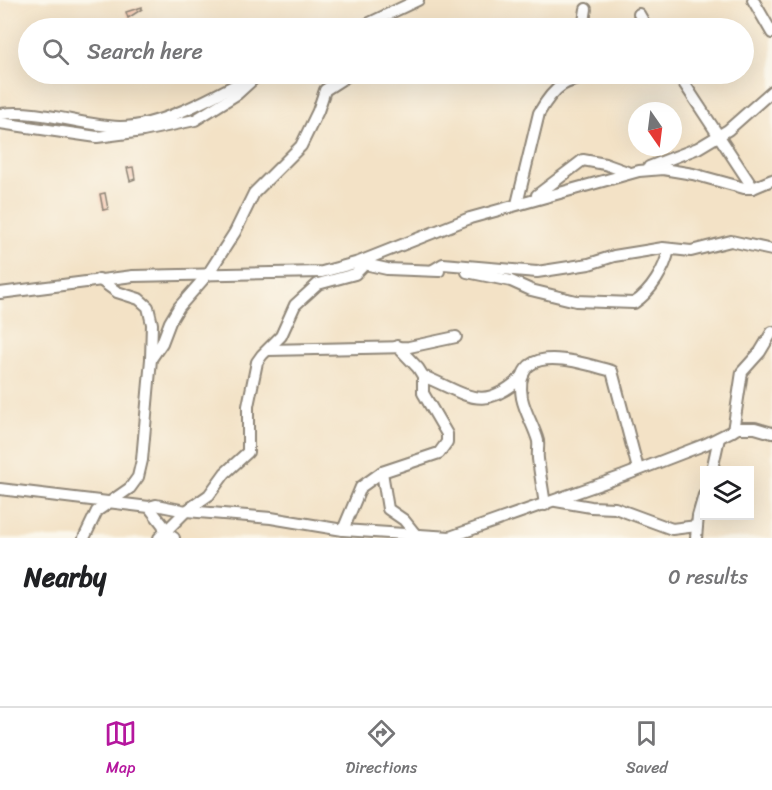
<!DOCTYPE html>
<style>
body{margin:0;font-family:Sriracha,sans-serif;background:#f6f6f6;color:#202124}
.controls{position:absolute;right:18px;bottom:18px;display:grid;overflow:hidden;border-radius:0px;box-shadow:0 6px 24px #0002}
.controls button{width:54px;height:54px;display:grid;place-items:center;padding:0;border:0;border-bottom:2px solid #e0e0e0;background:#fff;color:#202124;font:30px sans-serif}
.compass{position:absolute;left:628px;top:102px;width:54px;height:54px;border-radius:50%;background:#fff;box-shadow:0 6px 24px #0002;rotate:166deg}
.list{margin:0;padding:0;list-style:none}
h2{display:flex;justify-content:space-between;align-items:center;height:78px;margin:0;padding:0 24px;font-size:26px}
h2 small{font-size:20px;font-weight:400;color:#757577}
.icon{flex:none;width:33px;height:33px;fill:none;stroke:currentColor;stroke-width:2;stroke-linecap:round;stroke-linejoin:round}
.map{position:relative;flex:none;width:772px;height:538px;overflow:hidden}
.search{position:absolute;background:#fff;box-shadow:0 6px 24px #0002;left:18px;right:18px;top:18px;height:66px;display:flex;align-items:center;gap:15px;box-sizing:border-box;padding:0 21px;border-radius:33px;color:#757577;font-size:22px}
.sheet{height:168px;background:#fff}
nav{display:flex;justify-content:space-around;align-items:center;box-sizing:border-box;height:84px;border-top:2px solid #e0e0e0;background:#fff;font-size:16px;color:#757577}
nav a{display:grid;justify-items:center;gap:3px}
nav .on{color:#b5179e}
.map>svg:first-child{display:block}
</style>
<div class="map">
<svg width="772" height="538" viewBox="0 0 772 538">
<rect width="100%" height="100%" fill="#fbf7ec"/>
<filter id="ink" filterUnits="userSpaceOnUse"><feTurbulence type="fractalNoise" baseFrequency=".0167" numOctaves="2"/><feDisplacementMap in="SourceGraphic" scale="12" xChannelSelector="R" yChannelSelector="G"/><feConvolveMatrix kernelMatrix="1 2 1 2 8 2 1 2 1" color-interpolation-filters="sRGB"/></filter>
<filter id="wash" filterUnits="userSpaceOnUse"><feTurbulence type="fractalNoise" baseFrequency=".008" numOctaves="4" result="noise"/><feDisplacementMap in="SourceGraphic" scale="24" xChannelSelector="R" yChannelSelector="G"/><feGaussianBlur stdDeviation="1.35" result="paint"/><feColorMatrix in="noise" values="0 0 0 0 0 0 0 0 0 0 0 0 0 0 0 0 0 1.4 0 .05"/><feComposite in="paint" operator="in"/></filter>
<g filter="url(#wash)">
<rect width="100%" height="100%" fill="#f3e2c6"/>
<g id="blocks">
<g fill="#f1ad93">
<polygon points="142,7 142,9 128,18 126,12"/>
<polygon points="133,167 135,179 130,181 127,168"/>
<polygon points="105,193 108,209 103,210 100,194"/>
</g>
</g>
</g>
<g filter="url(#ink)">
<use href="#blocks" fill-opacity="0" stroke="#8f8678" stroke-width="1.5"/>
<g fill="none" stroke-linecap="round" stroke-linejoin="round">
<g stroke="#8f8678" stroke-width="14">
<g id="minor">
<polyline points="753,0 772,33"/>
<polyline points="639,14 647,28"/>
<polyline points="359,28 418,0"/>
<polyline points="583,28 586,9"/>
<polyline points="678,74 753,188"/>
<path d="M0,114C41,109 79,125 119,127C159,128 216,95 252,76"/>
<polyline points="0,123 97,137 143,131 195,120 237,94 259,74"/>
<polyline points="649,167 698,148 728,130 772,91"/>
<polyline points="537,195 583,160 605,164 630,173"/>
<path d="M517,204L539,113C559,78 569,81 604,74"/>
<polyline points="360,263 387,269 439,271"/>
<polyline points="433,270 443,264 537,272 589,264 614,256 645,251 663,248 691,251 731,241 772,250"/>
<path d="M467,272L511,281L531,290L576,301L634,303C651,292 665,269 669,249"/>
<polyline points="99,279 117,292 139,299 148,307 152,324 151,359"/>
<polyline points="0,293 133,276 322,272 359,262 470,218 639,171 663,169 693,174 744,188 753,188 772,180"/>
<polyline points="268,350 409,347 456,337"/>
<path d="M423,376C466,393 481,415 523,376"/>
<polyline points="733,431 742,372 760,352 772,332"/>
<polyline points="712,470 719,438"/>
<polyline points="382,472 388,509 404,520 416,535"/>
<polyline points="0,489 149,507 163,525 165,532 174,538"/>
<polyline points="556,501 591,507 615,508 672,529 697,526"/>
<path d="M545,505C543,490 540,475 538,459C537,453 539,447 538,441C534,426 525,413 522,398C512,338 581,363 612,371L638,469"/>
<polyline points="149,507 156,505 186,511 271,518 343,530 450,537 623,476 706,444 738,428 755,428 772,433"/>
<polyline points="343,530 361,487 382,472 439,453 447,442 447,434 423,393 423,376 418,368 397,346"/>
<polyline points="84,538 97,511 130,488 138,477 142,460 151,359 162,343 170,322 179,307 208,274 235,232 254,193 301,146 318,111 325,90 350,74"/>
<polyline points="159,538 186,511 209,495 225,473 248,452 248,406 257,362 262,355 281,336 295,305 318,284 355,274 365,264"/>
<polyline points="696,538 698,516 704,495"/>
</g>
</g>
<use href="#minor" stroke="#fff" stroke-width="10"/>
</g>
</g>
</svg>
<div class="controls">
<button><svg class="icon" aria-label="layers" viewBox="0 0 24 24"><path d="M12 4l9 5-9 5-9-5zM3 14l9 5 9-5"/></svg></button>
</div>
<svg class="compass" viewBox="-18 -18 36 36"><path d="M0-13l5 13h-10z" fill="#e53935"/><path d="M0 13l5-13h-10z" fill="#757577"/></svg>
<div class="search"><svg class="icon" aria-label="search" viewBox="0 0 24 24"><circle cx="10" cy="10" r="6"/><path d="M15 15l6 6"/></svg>Search here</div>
</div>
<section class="sheet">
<h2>Nearby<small>0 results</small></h2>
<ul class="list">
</ul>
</section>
<nav>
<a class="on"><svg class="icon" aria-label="map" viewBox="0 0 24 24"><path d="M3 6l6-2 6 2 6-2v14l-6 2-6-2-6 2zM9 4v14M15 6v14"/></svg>Map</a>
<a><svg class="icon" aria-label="directions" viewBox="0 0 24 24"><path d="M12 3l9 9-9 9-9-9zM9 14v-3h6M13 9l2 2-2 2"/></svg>Directions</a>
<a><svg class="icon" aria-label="saved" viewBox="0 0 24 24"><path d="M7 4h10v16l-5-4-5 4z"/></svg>Saved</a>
</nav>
